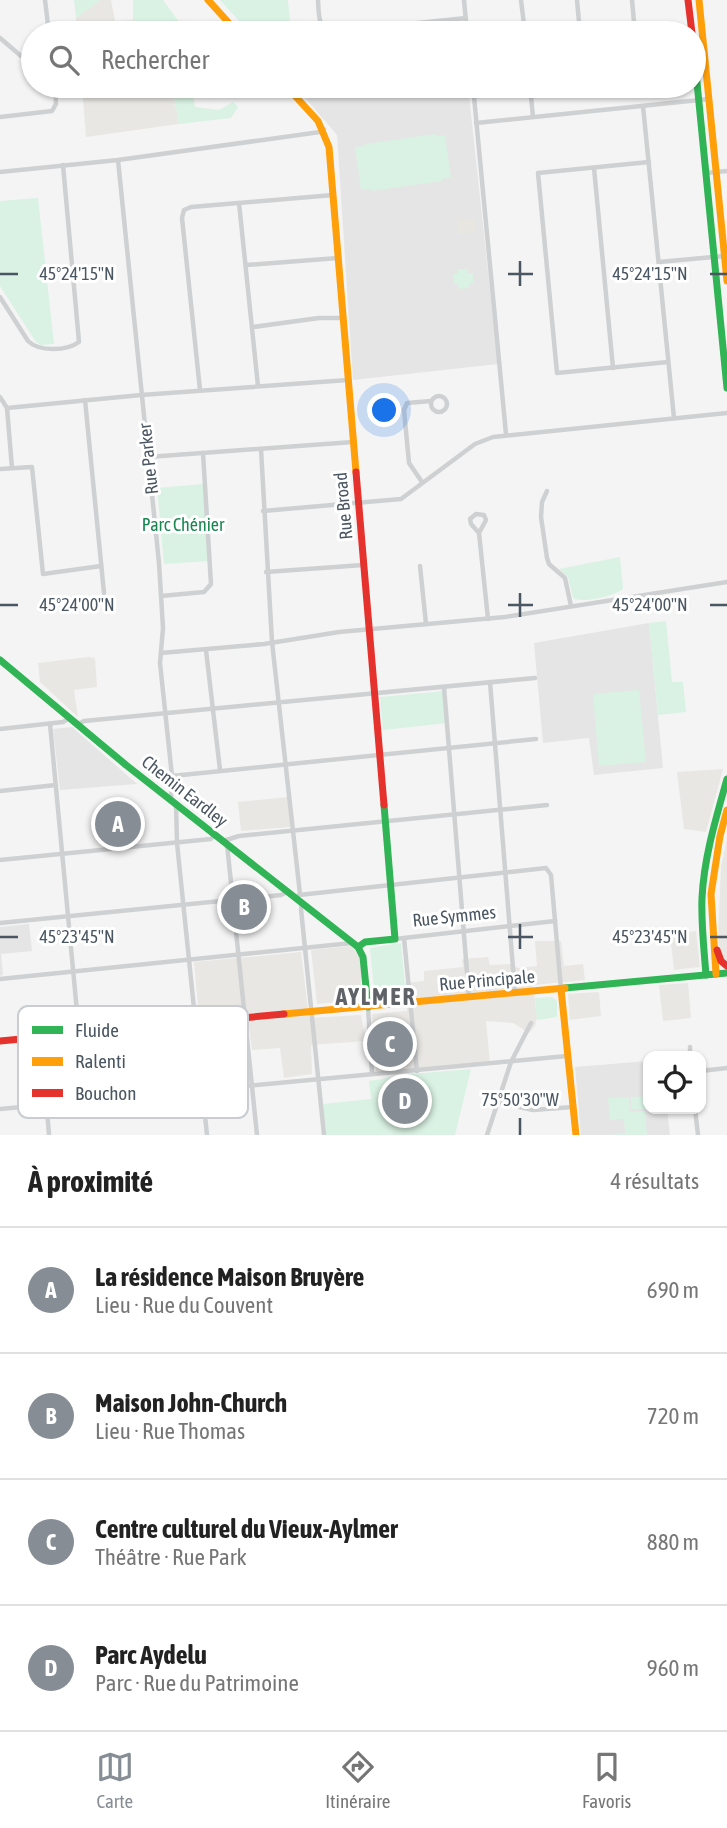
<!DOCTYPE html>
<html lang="fr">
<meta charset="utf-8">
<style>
body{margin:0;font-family:"Asap Condensed",sans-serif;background:#f6f6f6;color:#222}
.controls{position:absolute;right:21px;bottom:21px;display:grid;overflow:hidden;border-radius:14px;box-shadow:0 2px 5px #0004}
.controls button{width:63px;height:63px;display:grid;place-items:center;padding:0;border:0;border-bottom:2px solid #e0e0e0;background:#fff;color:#222;font:35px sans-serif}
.you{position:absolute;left:385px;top:411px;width:24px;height:24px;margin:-18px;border:5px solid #fff;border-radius:50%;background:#1a73e8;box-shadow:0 0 0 10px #1a73e833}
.badge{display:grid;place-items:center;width:46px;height:46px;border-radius:50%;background:#868d94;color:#fff;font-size:23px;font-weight:700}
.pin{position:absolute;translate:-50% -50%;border:4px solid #fff;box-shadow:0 2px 7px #0006}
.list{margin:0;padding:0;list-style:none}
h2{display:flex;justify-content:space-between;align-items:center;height:91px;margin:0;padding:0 28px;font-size:30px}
h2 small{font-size:23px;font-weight:400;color:#767676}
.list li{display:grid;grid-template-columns:46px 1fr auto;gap:21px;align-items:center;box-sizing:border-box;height:126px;padding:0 28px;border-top:2px solid #e0e0e0}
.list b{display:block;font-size:26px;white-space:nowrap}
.list p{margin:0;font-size:23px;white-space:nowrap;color:#767676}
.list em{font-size:23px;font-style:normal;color:#767676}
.icon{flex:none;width:38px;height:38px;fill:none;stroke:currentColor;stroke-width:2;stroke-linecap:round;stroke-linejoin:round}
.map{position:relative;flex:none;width:727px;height:1135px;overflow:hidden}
.search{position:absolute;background:#fff;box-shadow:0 2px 5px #0004;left:21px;right:21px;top:21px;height:77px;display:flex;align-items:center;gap:18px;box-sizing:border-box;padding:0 24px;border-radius:38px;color:#767676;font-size:26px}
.sheet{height:595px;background:#fff}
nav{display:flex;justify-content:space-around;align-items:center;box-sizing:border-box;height:98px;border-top:2px solid #e0e0e0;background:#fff;font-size:19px;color:#767676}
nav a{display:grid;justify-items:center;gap:4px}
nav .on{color:#868d94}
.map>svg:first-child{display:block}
</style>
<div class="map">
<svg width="727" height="1135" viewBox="0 0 727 1135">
<rect width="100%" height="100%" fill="#f4f4f4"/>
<g fill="#e8e7e3">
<polygon points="100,0 111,0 115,21 133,20 159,29 162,33 77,33 76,18"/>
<polygon points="82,86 172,86 179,124 86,137"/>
<polygon points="89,657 95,658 97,687 74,690 78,717 40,682 38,663"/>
<polygon points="723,769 706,832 684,829 677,772"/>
<polygon points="288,797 291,827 241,831 238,802"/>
<polygon points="727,838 727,962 722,958 718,940 721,867"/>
<polygon points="696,931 700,967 674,970 670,934"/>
<polygon points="535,941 561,941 564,966 583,964 585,980 533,985 537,1017 535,1026 529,1033 513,1023 486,1021 490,1063 376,1071 372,1014 407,1011 405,983 424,981 424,971 463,967 462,959 488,957 490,965 509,964 519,968 537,966"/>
<polygon points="351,946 362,958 360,1000 317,1004 311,950"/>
<polygon points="301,952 309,1018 361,1015 366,1041 311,1045 312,1074 284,1078 280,1048 252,1050 247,1013 199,1017 194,962"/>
<polygon points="688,983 691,1018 663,1021 659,985"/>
<polygon points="599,992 601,1016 570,1020 568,994"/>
</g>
<g fill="#e6e5e6">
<polygon points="295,86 468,86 498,364 353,380 337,135"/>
<polygon points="649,623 663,768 594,775 589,738 543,743 534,643"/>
<polygon points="72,727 137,784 60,790 53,729"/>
<polygon points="29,924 32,951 1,954 3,975 0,976 0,927"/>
<polygon points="648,1061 648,1109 667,1109 670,1135 581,1135 575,1067"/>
</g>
<g fill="#d9f2e3">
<polygon points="74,0 100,0 76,18"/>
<polygon points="133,0 163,0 187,33 162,33 159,29 133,20"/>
<polygon points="220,0 288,0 291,33 250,33"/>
<polygon points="172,86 191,86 195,107 219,110 233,102 238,107 231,118 179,124"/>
<polygon points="435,134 436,136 445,135 451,177 442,179 442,181 371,191 371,189 361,190 355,147 365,146 365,144"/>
<polygon points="38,198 54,344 41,345 36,342 0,286 0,201"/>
<polygon points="458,269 467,269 468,273 473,273 473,283 469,283 469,288 459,289 458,284 454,284 453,274 458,274"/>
<polygon points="203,484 208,561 164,564 157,488"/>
<path d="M620,557L623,589C613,596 583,604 573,598L568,577L559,569Z"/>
<polygon points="666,621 672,682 683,682 686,712 658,715 649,623"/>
<polygon points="639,690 646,762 599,766 593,694"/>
<polygon points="445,691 447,723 383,730 380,697"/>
<polygon points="401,943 406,997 375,999 370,948"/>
<polygon points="552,997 557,1001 557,1017 537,1020 535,998"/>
<polygon points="471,1069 455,1135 326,1135 323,1104 371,1099 369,1081 412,1074"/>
<polygon points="648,1096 648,1109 631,1109 631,1097"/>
<polygon points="629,1097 630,1112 645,1111 647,1135 611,1135 625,1133 624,1119 610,1120 608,1098"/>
</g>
<polygon fill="#e7e6e1" points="475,218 476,232 458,234 457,219"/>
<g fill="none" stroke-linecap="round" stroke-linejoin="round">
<g stroke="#ced0d2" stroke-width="4.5">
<polyline points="45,0 49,33"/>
<path d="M318,0C319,13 317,28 332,32L466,18"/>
<polyline points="464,0 467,33"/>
<polyline points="521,0 525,33"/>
<polyline points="577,0 580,33"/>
<polyline points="632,0 635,33"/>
<polyline points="0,38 21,56 33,57"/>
<polyline points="473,86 506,434"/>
<polyline points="530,86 533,117"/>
<polyline points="643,106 674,418"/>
<polyline points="0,117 52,111 56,104 55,86"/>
<polyline points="476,123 709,99"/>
<polyline points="118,160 159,563 163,628 160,663 172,776 171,801"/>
<polyline points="649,162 538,173 557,373 668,362"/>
<polyline points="594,168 613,368"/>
<polyline points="0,172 118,160 320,132 324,129"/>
<polyline points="706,173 727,171"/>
<polyline points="239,203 258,386"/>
<polyline points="659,262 724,256"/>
<polyline points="246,265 338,258"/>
<path d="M0,297L28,341C39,352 67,351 79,342L63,165"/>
<polyline points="253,327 319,318 343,318"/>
<polyline points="200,390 182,218 184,210 191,207 333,195"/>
<circle cx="439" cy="404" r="8"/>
<polyline points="0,397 7,408 12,468"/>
<polyline points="85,400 104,593"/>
<polyline points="7,408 141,395 348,380"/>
<polyline points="261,449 272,642 300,894"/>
<polyline points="148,457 353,442"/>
<polyline points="0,469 32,467 43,574 101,566"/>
<polyline points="422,482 409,463 404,410 407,403 431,401"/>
<polyline points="547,491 542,502 541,517 547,558 549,564 565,578 571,606"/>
<polyline points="263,511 401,499 475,444 493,437 727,413"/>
<polyline points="479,533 471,524 470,519 476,514 484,515 486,520 479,533 488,619"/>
<polyline points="420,566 426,624"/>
<polyline points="266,572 363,565"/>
<polyline points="161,596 204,592 211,584 203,453"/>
<polyline points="206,650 220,770"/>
<polyline points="161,653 264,644 339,632 505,617 727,582"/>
<polyline points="490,682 515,993"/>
<polyline points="444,687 469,997"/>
<polyline points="50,724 79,1033"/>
<polyline points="78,724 84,721 535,678"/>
<polyline points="0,729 63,722 70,718"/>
<polyline points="172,776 536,739"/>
<polyline points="0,791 56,785"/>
<polyline points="176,804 177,843 207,1135"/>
<polyline points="223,841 239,836 547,805"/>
<polyline points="227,844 257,1135"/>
<polyline points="0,860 211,839 214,835"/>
<polyline points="299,895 546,868 551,875 561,989"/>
<polyline points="302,904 301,909 324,1135"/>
<polyline points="0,923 281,895 287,892"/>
<polyline points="404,938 417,1071"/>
<polyline points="395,939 555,921"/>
<polyline points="0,979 352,943"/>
<polyline points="368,1007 372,1074"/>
<polyline points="118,1031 125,1096"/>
<polyline points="41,1037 49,1135"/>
<polyline points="690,1047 690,1056"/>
<polyline points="701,1071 727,1068"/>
<polyline points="497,1102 533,1110 573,1107"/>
<polyline points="0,1109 567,1056"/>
<polyline points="695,1109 698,1135"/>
<polyline points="487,1135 511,1062 531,1023"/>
</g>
<g stroke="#30b455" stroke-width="7">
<polyline points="694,52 727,388"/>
<polyline points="0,660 126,765 358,947 363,957 368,1007"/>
<polyline points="358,947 365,942 395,939 384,805"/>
<path d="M706,975C704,949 701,924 702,898C704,857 716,818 727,779"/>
<polyline points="565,988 727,973"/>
</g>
<g stroke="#ff9f0a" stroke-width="7">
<polyline points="208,0 238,33"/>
<polyline points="699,0 727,281"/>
<polyline points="286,86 318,121 329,147 356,472"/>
<polyline points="716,974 711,894 720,836 727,810"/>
<polyline points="561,989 576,1135"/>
<polyline points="284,1014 565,988"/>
</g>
<g stroke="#e5322d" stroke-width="7">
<polyline points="688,0 692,33"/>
<polyline points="356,472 384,805"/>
<polyline points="717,950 721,961 727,966"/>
<polyline points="0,1041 284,1014"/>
</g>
</g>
<path fill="none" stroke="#4a5661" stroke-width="2.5" d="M520,261V286M0,274H18M508,274H533M710,274H727M520,593V617M0,605H18M508,605H533M710,605H727M520,924V949M0,937H18M508,937H533M710,937H727M520,1118V1135"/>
<g text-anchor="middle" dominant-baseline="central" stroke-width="6" stroke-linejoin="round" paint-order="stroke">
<g font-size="18" fill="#4a5661" stroke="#fff">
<text transform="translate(148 459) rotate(-96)">Rue Parker</text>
<text transform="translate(343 506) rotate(-95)">Rue Broad</text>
<text transform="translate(185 791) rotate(38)">Chemin Eardley</text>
<text transform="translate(454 916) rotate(-6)">Rue Symmes</text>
<text transform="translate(487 980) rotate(-5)">Rue Principale</text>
</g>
<g font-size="18" fill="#17864f" stroke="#fff">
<text x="183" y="524">Parc Chénier</text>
</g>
<g font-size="24" font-weight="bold" letter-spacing="2" fill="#5f6368" stroke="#fff">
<text x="376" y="996">AYLMER</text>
</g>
</g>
<rect x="18" y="1006" width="230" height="112" rx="10" fill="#fff" stroke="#c9ccd0" stroke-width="2"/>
<rect x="32" y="1026" width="31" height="8" fill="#30b455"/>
<rect x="32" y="1057" width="31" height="9" fill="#ff9f0a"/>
<rect x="32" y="1089" width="31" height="8" fill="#e5322d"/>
<g font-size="19" fill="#4a5661">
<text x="75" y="1037">Fluide</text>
<text x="75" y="1068">Ralenti</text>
<text x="75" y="1100">Bouchon</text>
</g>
<g font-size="18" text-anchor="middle" fill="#4a5661" stroke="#fff" stroke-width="6" stroke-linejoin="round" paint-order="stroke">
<text x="77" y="280">45°24'15"N</text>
<text x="650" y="280">45°24'15"N</text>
<text x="77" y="611">45°24'00"N</text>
<text x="650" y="611">45°24'00"N</text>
<text x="77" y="943">45°23'45"N</text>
<text x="650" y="943">45°23'45"N</text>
<text x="520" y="1106">75°50'30"W</text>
</g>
</svg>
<div class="controls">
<button><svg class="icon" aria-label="locate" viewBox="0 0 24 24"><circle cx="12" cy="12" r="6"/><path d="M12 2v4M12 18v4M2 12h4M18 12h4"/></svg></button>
</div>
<div class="you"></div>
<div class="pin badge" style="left:118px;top:824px">A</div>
<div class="pin badge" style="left:244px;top:907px">B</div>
<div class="pin badge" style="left:390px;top:1044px">C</div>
<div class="pin badge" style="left:405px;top:1101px">D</div>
<div class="search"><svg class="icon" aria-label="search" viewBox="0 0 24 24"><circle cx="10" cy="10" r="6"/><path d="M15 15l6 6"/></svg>Rechercher</div>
</div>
<section class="sheet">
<h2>À proximité<small>4 résultats</small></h2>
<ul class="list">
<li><span class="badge">A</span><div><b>La résidence Maison Bruyère</b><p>Lieu · Rue du Couvent</p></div><em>690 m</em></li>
<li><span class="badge">B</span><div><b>Maison John-Church</b><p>Lieu · Rue Thomas</p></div><em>720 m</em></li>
<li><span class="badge">C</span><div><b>Centre culturel du Vieux-Aylmer</b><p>Théâtre · Rue Park</p></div><em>880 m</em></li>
<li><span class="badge">D</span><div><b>Parc Aydelu</b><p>Parc · Rue du Patrimoine</p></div><em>960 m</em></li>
</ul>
</section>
<nav>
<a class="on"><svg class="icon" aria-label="map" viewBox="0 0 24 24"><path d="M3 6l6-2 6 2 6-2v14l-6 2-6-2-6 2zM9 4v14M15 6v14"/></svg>Carte</a>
<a><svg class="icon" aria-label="directions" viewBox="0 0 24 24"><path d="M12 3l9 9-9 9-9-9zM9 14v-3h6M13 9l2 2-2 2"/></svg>Itinéraire</a>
<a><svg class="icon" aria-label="saved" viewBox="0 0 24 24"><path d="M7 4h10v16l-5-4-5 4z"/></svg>Favoris</a>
</nav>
